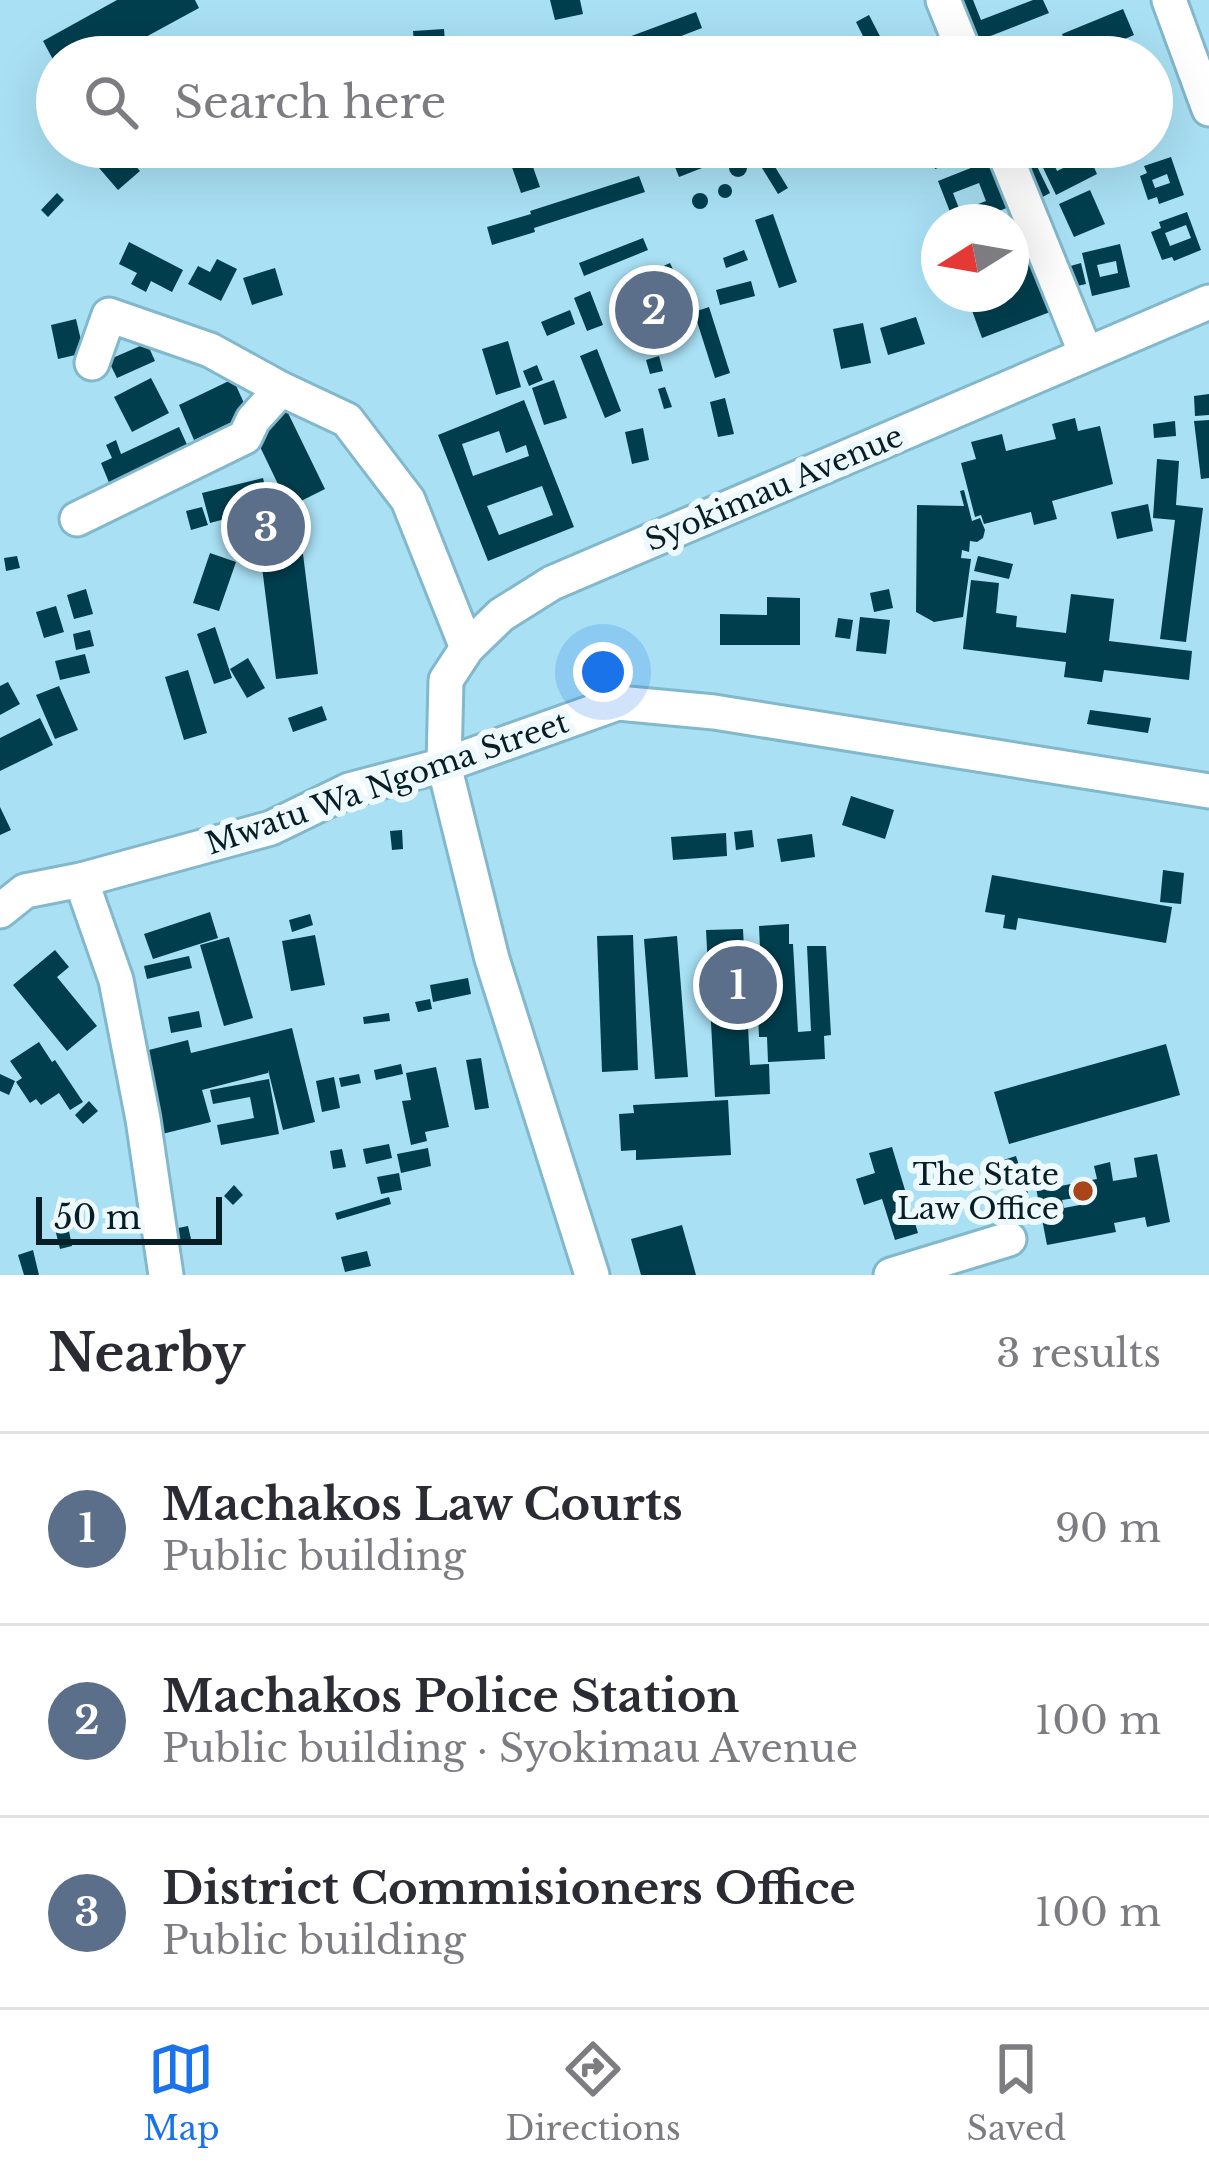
<!DOCTYPE html>
<meta charset="utf-8">
<style>
body{margin:0;font-family:"Libre Baskerville",serif;background:#f7f7f7;color:#2b2b33}
.compass{position:absolute;left:921px;top:204px;width:108px;height:108px;border-radius:50%;background:#fff;box-shadow:0 12px 48px #0002;rotate:259deg}
.scale{position:absolute;left:36px;bottom:30px;width:186px;box-sizing:border-box;padding-left:12px;border:6px solid #081e26;border-top:0;font-size:33px;line-height:42px;white-space:nowrap;color:#081e26;-webkit-text-stroke:9px #eef9fd;paint-order:stroke}
.you{position:absolute;left:603px;top:672px;width:42px;height:42px;margin:-30px;border:9px solid #fff;border-radius:50%;background:#1a73e8;box-shadow:0 0 0 18px #1a73e833}
.badge{display:grid;place-items:center;width:78px;height:78px;border-radius:50%;background:#1a73e8;color:#fff;font-size:39px;font-weight:700}
.pin{position:absolute;translate:-50% -50%;border:6px solid #fff;box-shadow:0 3px 12px #0006}
.list{margin:0;padding:0;list-style:none}
h2{display:flex;justify-content:space-between;align-items:center;height:156px;margin:0;padding:0 48px;font-size:51px}
h2 small{font-size:39px;font-weight:400;color:#7c7c81}
.list li{display:grid;grid-template-columns:78px 1fr auto;gap:36px;align-items:center;box-sizing:border-box;height:192px;padding:0 48px;border-top:3px solid #e1e1e2}
.list b{display:block;font-size:45px;white-space:nowrap}
.list p{margin:0;font-size:39px;white-space:nowrap;color:#7c7c81}
.list em{font-size:39px;font-style:normal;color:#7c7c81}
.icon{flex:none;width:66px;height:66px;fill:none;stroke:currentColor;stroke-width:2;stroke-linecap:round;stroke-linejoin:round}
.map{position:relative;flex:none;width:1209px;height:1275px;overflow:hidden}
.search{position:absolute;background:#fff;box-shadow:0 12px 48px #0002;left:36px;right:36px;top:36px;height:132px;display:flex;align-items:center;gap:30px;box-sizing:border-box;padding:0 42px;border-radius:66px;color:#7c7c81;font-size:45px}
.sheet{height:732px;background:#fff}
nav{display:flex;justify-content:space-around;align-items:center;box-sizing:border-box;height:168px;border-top:3px solid #e1e1e2;background:#fff;font-size:33px;color:#7c7c81}
nav a{display:grid;justify-items:center;gap:6px}
nav .on{color:#1a73e8}
.map>svg:first-child{display:block}
</style>
<div class="map">
<svg width="1209" height="1275" viewBox="0 0 1209 1275">
<rect width="100%" height="100%" fill="#a9e0f4"/>
<g fill="#003e4e" fill-rule="evenodd">
<polygon points="117,0 195,0 199,8 109,57 57,57 57,67 43,41"/>
<polygon points="550,0 580,0 583,14 555,20"/>
<polygon points="953,0 973,0 981,20 1033,0 1043,0 1049,13 970,44"/>
<polygon points="1123,9 1134,35 1083,57 1071,57 1062,34"/>
<polygon points="696,12 702,28 632,55 626,38"/>
<polygon points="869,15 884,44 870,50 856,22"/>
<polygon points="444,29 446,55 415,56 413,31"/>
<polygon points="1043,36 1044,40 1054,36 1063,57 1053,57 1048,47 1023,57 1005,57 1003,52"/>
<polygon points="733,37 741,57 715,57 711,45"/>
<polygon points="81,147 119,147 140,171 118,190"/>
<polygon points="318,147 328,147 336,159 322,167 312,151"/>
<polygon points="505,147 526,147 540,187 521,193"/>
<polygon points="608,147 626,147 631,161 615,167"/>
<polygon points="698,147 756,147 679,177 671,157"/>
<polygon points="928,147 938,147 940,153 957,147 974,147 977,155 935,169"/>
<path d="M1044,147H1085L1097,174L1056,195L1035,151ZM1073,150L1078,161L1057,171L1052,160Z"/>
<polygon points="1031,154 1050,193 1039,199 1019,160"/>
<path d="M1171,157L1184,195L1159,204L1157,197L1148,200L1140,176L1147,173L1144,166ZM1167,174L1170,183L1155,188L1152,180Z"/>
<circle cx="738" cy="168" r="9"/>
<path d="M991,160L1009,207L971,222H954L938,181ZM979,183L986,201L960,211L953,193Z"/>
<polygon points="772,162 788,188 778,194 762,168"/>
<polygon points="639,176 645,192 534,228 535,232 492,245 487,227 531,214 530,211"/>
<circle cx="725" cy="191" r="7"/>
<polygon points="1090,190 1105,224 1074,237 1059,204"/>
<polygon points="57,193 64,200 48,217 41,210"/>
<circle cx="700" cy="201" r="8"/>
<path d="M1187,212L1201,250L1174,261L1172,257L1162,260L1151,232L1161,228L1159,222ZM1186,225L1191,238L1170,246L1165,233Z"/>
<polygon points="773,214 797,282 779,288 755,220"/>
<polygon points="1015,220 1050,312 982,338 966,294 1011,294 1011,222"/>
<polygon points="643,238 648,250 584,276 579,263"/>
<polygon points="129,242 183,270 172,292 151,281 146,292 131,284 137,273 119,264"/>
<path d="M1120,244L1130,287L1092,296L1082,253ZM1116,261L1118,273L1100,277L1097,265Z"/>
<polygon points="744,250 748,260 726,268 723,258"/>
<polygon points="217,259 237,269 221,301 188,284 198,266 210,272"/>
<polygon points="670,263 684,293 671,299 657,269"/>
<polygon points="1081,263 1086,284 1073,287 1067,267"/>
<polygon points="275,268 283,295 252,305 243,278"/>
<polygon points="751,281 755,296 720,305 716,290"/>
<polygon points="590,291 603,325 587,331 574,298"/>
<polygon points="709,307 730,373 715,378 694,312"/>
<polygon points="570,310 575,324 547,336 541,322"/>
<polygon points="916,317 925,344 888,355 880,328"/>
<polygon points="76,319 84,353 58,359 51,325"/>
<polygon points="644,321 650,340 641,343 635,324"/>
<polygon points="863,323 871,363 841,369 833,329"/>
<polygon points="508,341 521,387 496,395 482,349"/>
<polygon points="147,343 155,361 117,378 108,360"/>
<polygon points="597,349 621,411 605,418 580,356"/>
<polygon points="659,356 663,371 650,374 646,360"/>
<polygon points="537,365 543,380 529,386 523,371"/>
<polygon points="151,378 169,413 132,432 114,397"/>
<polygon points="233,379 249,414 194,440 179,405"/>
<polygon points="554,380 567,418 544,425 532,388"/>
<polygon points="665,387 672,407 664,409 658,389"/>
<polygon points="1209,394 1209,415 1195,416 1194,396"/>
<polygon points="725,398 734,434 718,437 710,402"/>
<path d="M524,400L574,527L488,561L438,435ZM499,431L506,453L526,445L529,456L473,476L462,444ZM542,486L553,515L499,535L487,506Z"/>
<polygon points="287,411 325,489 289,507 251,428"/>
<polygon points="1075,418 1078,431 1100,426 1113,484 1052,501 1057,519 1034,525 1031,512 984,524 981,515 975,517 961,463 976,459 971,442 1002,434 1006,451 1056,439 1052,424"/>
<polygon points="1209,420 1209,478 1201,479 1194,421"/>
<polygon points="1175,421 1176,436 1154,438 1153,424"/>
<polygon points="179,427 189,449 110,485 101,463 112,458 106,445 116,440 121,454"/>
<polygon points="643,428 649,460 632,464 625,432"/>
<polygon points="1157,459 1179,461 1176,505 1203,508 1186,642 1160,639 1175,520 1153,518"/>
<polygon points="263,478 270,507 210,523 202,493"/>
<polygon points="964,490 972,521 980,518 985,530 983,538 977,542 970,541 969,552 962,550 961,558 971,559 963,617 934,622 916,612 917,505 964,506 960,491"/>
<polygon points="1148,504 1153,531 1117,539 1111,512"/>
<polygon points="202,507 208,525 191,530 186,511"/>
<polygon points="251,546 254,561 239,563 236,549"/>
<polygon points="210,553 236,562 219,611 193,603"/>
<polygon points="303,554 318,674 276,679 261,559"/>
<polygon points="17,556 20,568 6,571 4,558"/>
<polygon points="978,556 1013,564 1009,579 974,571"/>
<polygon points="971,580 999,583 996,613 1017,616 1016,627 1066,633 1071,594 1114,599 1109,641 1192,651 1189,680 1104,670 1102,682 1064,677 1066,662 963,649"/>
<polygon points="86,589 93,614 74,619 67,595"/>
<polygon points="889,589 893,608 874,612 870,593"/>
<polygon points="767,597 800,598 800,645 720,645 720,614 767,615"/>
<polygon points="56,606 64,632 44,638 36,612"/>
<polygon points="860,617 890,620 886,654 856,651"/>
<polygon points="838,618 853,620 850,639 835,637"/>
<polygon points="215,627 232,678 214,684 197,634"/>
<polygon points="90,630 94,646 76,650 73,634"/>
<polygon points="85,654 90,673 60,680 55,661"/>
<polygon points="248,658 265,688 247,698 230,669"/>
<polygon points="188,670 207,733 184,740 165,677"/>
<polygon points="8,682 20,704 0,715 0,686"/>
<polygon points="59,686 78,730 55,739 36,695"/>
<polygon points="322,706 327,720 293,732 288,718"/>
<polygon points="1090,710 1151,718 1148,733 1087,724"/>
<polygon points="40,718 53,745 0,771 0,738"/>
<polygon points="851,796 894,810 885,839 842,825"/>
<polygon points="0,807 11,830 0,835"/>
<polygon points="402,830 403,849 392,850 390,831"/>
<polygon points="752,830 754,847 736,850 734,832"/>
<polygon points="726,833 727,856 673,860 671,837"/>
<polygon points="812,834 815,857 781,862 777,839"/>
<polygon points="1163,870 1184,873 1181,904 1160,902"/>
<polygon points="992,875 1172,907 1166,943 1018,918 1016,930 1003,928 1005,915 985,912"/>
<polygon points="210,912 218,938 153,959 144,934"/>
<polygon points="310,914 313,925 292,932 289,920"/>
<polygon points="789,924 789,944 793,944 798,1032 811,1031 807,946 826,946 831,1035 824,1036 825,1059 768,1062 767,1037 759,1037 755,949 760,949 759,926"/>
<polygon points="743,929 750,1065 769,1064 770,1094 715,1097 706,930"/>
<polygon points="315,935 325,985 291,991 282,941"/>
<polygon points="633,935 638,1070 602,1072 597,936"/>
<polygon points="677,936 688,1077 655,1079 644,939"/>
<polygon points="229,937 253,1018 224,1026 200,945"/>
<polygon points="55,950 69,967 57,977 97,1026 67,1051 13,985"/>
<polygon points="189,956 192,968 147,979 144,966"/>
<polygon points="468,978 471,994 433,1002 430,985"/>
<polygon points="430,999 432,1009 418,1012 415,1002"/>
<polygon points="199,1011 202,1027 171,1033 168,1017"/>
<polygon points="389,1013 390,1021 364,1024 363,1017"/>
<polygon points="292,1028 315,1122 283,1130 268,1070 268,1073 202,1090 211,1122 162,1134 141,1052 188,1040 191,1053"/>
<polygon points="39,1042 52,1062 55,1060 83,1102 70,1110 59,1093 41,1105 36,1099 30,1103 16,1082 22,1078 10,1061"/>
<polygon points="1166,1044 1180,1095 1009,1144 994,1092"/>
<polygon points="481,1058 489,1108 475,1110 466,1060"/>
<polygon points="401,1064 403,1074 376,1080 374,1070"/>
<polygon points="436,1067 449,1127 425,1132 427,1141 411,1145 402,1101 411,1100 406,1073"/>
<polygon points="0,1074 15,1081 9,1095 0,1091"/>
<polygon points="359,1074 361,1083 341,1087 339,1078"/>
<polygon points="334,1077 340,1108 322,1112 316,1081"/>
<polygon points="269,1079 279,1134 221,1145 217,1125 254,1118 250,1097 213,1104 210,1090"/>
<polygon points="728,1100 731,1155 636,1160 636,1150 621,1151 619,1114 634,1113 633,1105"/>
<polygon points="89,1101 98,1111 83,1124 75,1115"/>
<polygon points="389,1144 392,1158 366,1164 363,1149"/>
<polygon points="892,1147 918,1233 895,1240 882,1199 864,1205 856,1179 875,1173 869,1153"/>
<polygon points="428,1148 431,1166 401,1173 397,1154"/>
<polygon points="342,1149 346,1167 333,1169 330,1151"/>
<path d="M1157,1154L1170,1222L1147,1227L1145,1217L1114,1223L1116,1232L1047,1245L1033,1172L1044,1170L1046,1177L1053,1175L1055,1187L1097,1179L1094,1166L1110,1162L1113,1181L1137,1177L1134,1158ZM1088,1196L1090,1203L1064,1208L1062,1200Z"/>
<polygon points="1016,1156 1028,1193 1008,1199 997,1162"/>
<polygon points="399,1173 402,1190 381,1194 377,1177"/>
<polygon points="234,1185 243,1195 233,1205 224,1196"/>
<polygon points="389,1197 391,1204 337,1220 335,1213"/>
<polygon points="682,1225 696,1275 641,1275 631,1239"/>
<polygon points="68,1226 72,1246 60,1249 55,1229"/>
<polygon points="188,1226 191,1239 175,1242 173,1229"/>
<polygon points="33,1250 39,1275 24,1275 18,1255"/>
<polygon points="367,1251 371,1266 345,1272 341,1257"/>
</g>
<g fill="none" stroke-linecap="round" stroke-linejoin="round">
<g stroke="#82b8cb" stroke-width="39">
<g id="minor">
<polyline points="943,0 966,57"/>
<polyline points="1169,0 1209,109"/>
<polyline points="1002,147 1086,354"/>
<polyline points="92,363 109,315 210,350 281,389 347,420 408,500 467,648"/>
<polyline points="77,519 245,437 253,420 281,389"/>
<polyline points="81,880 116,980 143,1119 166,1275"/>
<polyline points="0,911 25,891 81,880 271,828 349,790 444,765 618,703 714,712 1209,791"/>
<polyline points="592,1275 492,959 444,765 446,680 467,648 501,615 552,583 1209,302"/>
<polyline points="891,1275 1009,1239"/>
</g>
</g>
<use href="#minor" stroke="#fff" stroke-width="33"/>
</g>
<circle fill="#aa4518" stroke="#eef9fd" stroke-width="4.5" cx="1083" cy="1191" r="12"/>
<g text-anchor="middle" dominant-baseline="central" stroke-width="12" stroke-linejoin="round" paint-order="stroke">
<g font-size="30" fill="#081e26" stroke="#eef9fd">
<text transform="translate(774 488) rotate(-23)">Syokimau Avenue</text>
<text transform="translate(387 783) rotate(-19)">Mwatu Wa Ngoma Street</text>
</g>
<g font-size="30" fill="#081e26" stroke="#eef9fd" text-anchor="end">
<text x="1059" y="1174">The State<tspan x="1059" dy="34">Law Office</tspan></text>
</g>
</g>
</svg>
<svg class="compass" viewBox="-18 -18 36 36"><path d="M0-13l5 13h-10z" fill="#e53935"/><path d="M0 13l5-13h-10z" fill="#7c7c81"/></svg>
<div class="scale">50 m</div>
<div class="you"></div>
<div class="pin badge" style="left:738px;top:985px;background:#5c6f8a">1</div>
<div class="pin badge" style="left:654px;top:310px;background:#5c6f8a">2</div>
<div class="pin badge" style="left:266px;top:527px;background:#5c6f8a">3</div>
<div class="search"><svg class="icon" aria-label="search" viewBox="0 0 24 24"><circle cx="10" cy="10" r="6"/><path d="M15 15l6 6"/></svg>Search here</div>
</div>
<section class="sheet">
<h2>Nearby<small>3 results</small></h2>
<ul class="list">
<li><span class="badge" style="background:#5c6f8a">1</span><div><b>Machakos Law Courts</b><p>Public building</p></div><em>90 m</em></li>
<li><span class="badge" style="background:#5c6f8a">2</span><div><b>Machakos Police Station</b><p>Public building · Syokimau Avenue</p></div><em>100 m</em></li>
<li><span class="badge" style="background:#5c6f8a">3</span><div><b>District Commisioners Office</b><p>Public building</p></div><em>100 m</em></li>
</ul>
</section>
<nav>
<a class="on"><svg class="icon" aria-label="map" viewBox="0 0 24 24"><path d="M3 6l6-2 6 2 6-2v14l-6 2-6-2-6 2zM9 4v14M15 6v14"/></svg>Map</a>
<a><svg class="icon" aria-label="directions" viewBox="0 0 24 24"><path d="M12 3l9 9-9 9-9-9zM9 14v-3h6M13 9l2 2-2 2"/></svg>Directions</a>
<a><svg class="icon" aria-label="saved" viewBox="0 0 24 24"><path d="M7 4h10v16l-5-4-5 4z"/></svg>Saved</a>
</nav>
